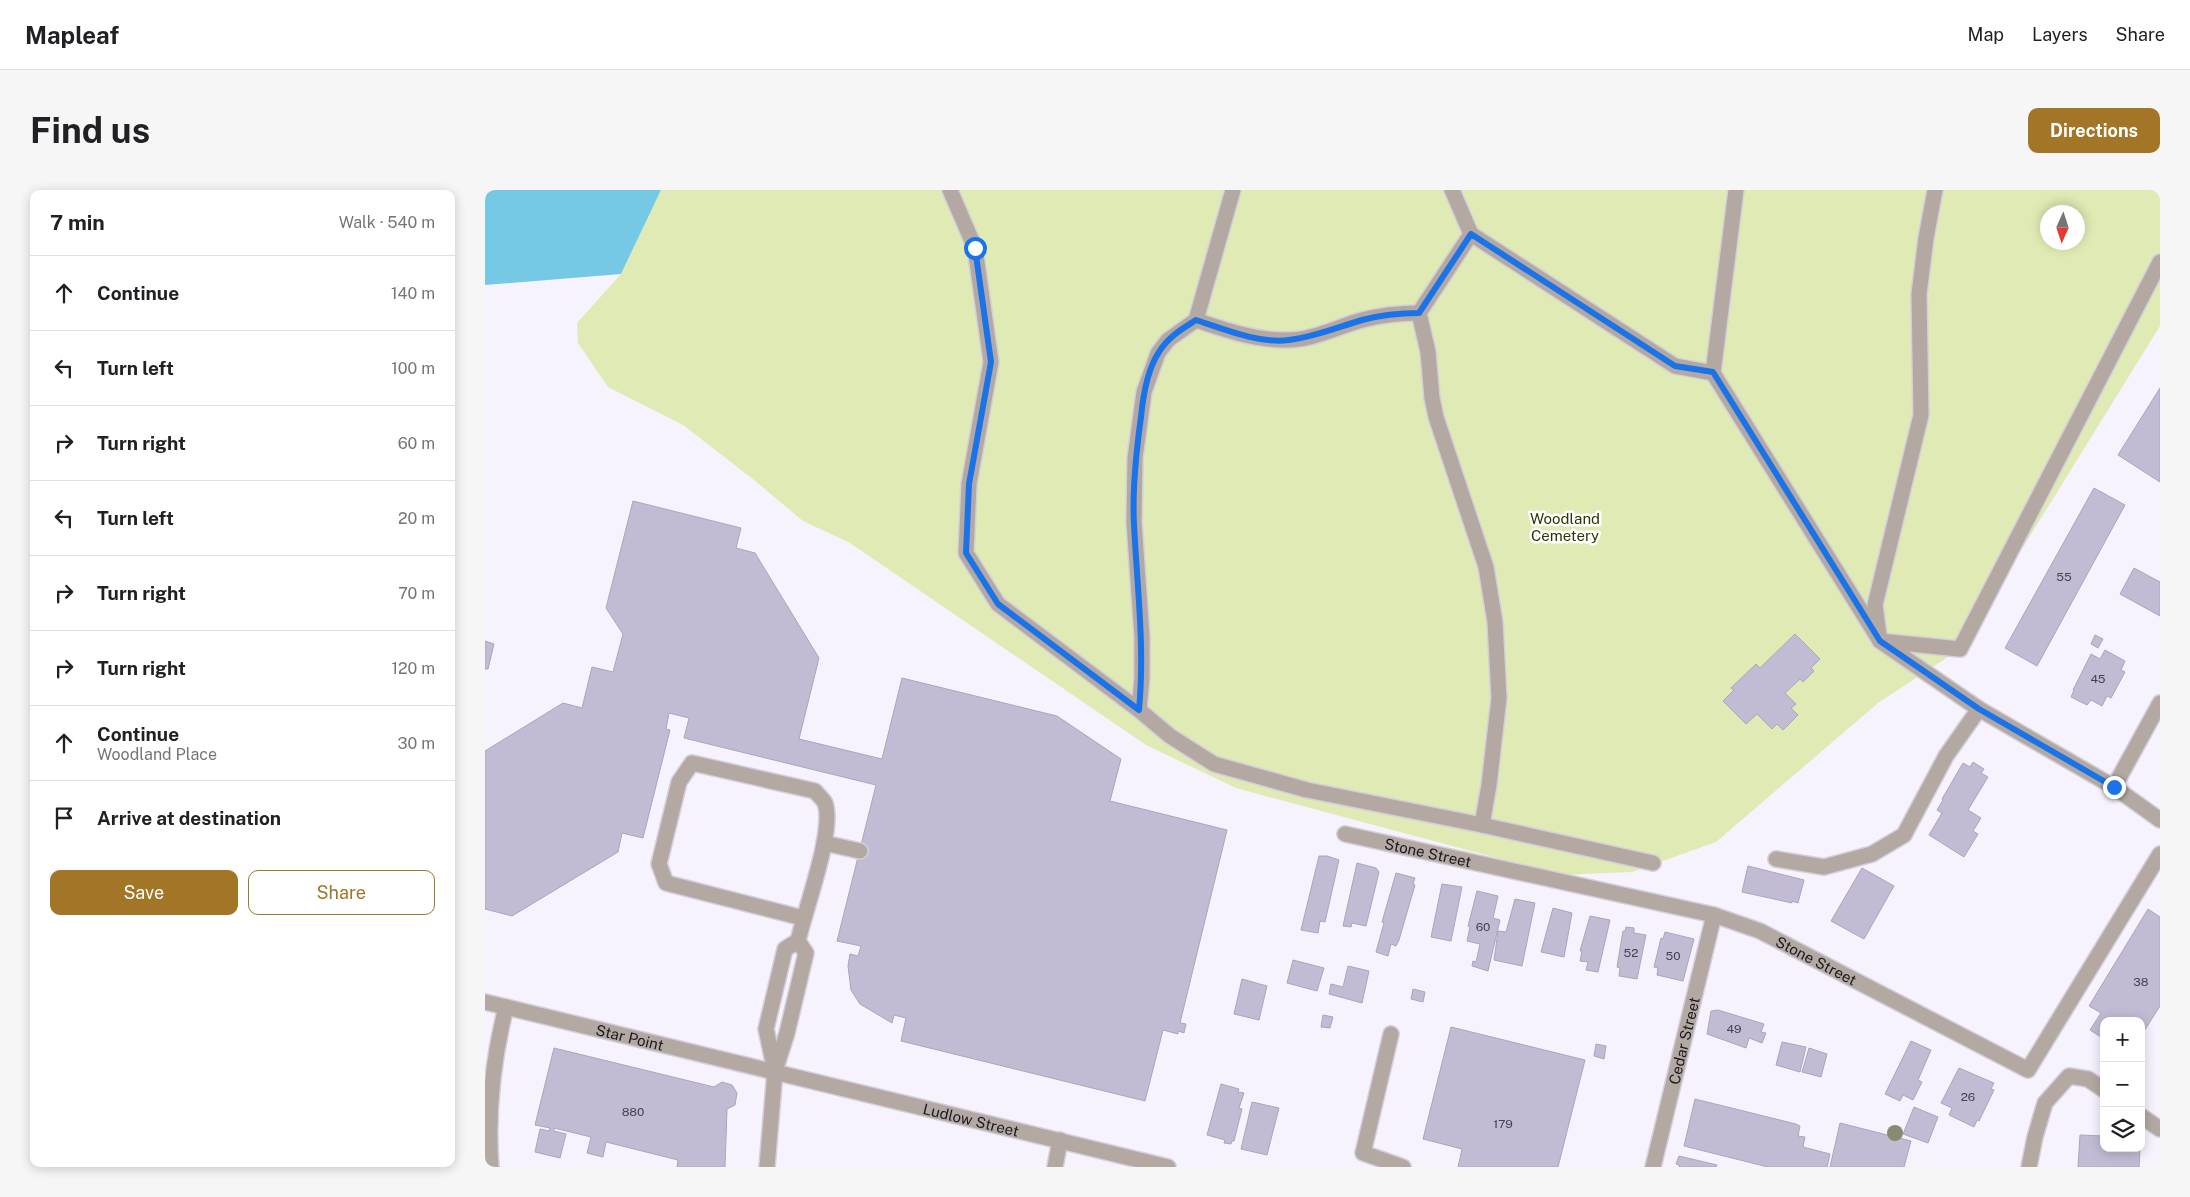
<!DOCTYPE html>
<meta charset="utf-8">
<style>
body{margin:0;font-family:"Public Sans",sans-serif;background:#f6f6f6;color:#202124}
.controls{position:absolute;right:15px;bottom:15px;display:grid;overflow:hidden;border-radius:10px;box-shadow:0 2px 12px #0003}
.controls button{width:45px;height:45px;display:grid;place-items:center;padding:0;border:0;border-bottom:1px solid #e0e0e0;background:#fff;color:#202124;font:25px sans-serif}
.compass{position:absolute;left:1555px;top:15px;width:45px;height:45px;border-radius:50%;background:#fff;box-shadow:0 2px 12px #0003;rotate:183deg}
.stop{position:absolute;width:15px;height:15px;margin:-11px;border:4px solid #1a73e8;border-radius:50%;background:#fff}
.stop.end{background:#1a73e8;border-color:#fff;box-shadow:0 1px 5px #0008}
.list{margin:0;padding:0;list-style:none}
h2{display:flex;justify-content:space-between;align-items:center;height:65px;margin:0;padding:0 20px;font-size:21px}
h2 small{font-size:16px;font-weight:400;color:#757577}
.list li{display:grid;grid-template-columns:32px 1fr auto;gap:15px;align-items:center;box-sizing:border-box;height:75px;padding:0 20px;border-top:1px solid #e0e0e0}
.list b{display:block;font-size:19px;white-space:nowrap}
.list p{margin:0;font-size:16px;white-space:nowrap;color:#757577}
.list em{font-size:16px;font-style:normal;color:#757577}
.actions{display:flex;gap:10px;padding:15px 20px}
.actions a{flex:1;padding:11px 0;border:1px solid #a27527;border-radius:10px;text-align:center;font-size:18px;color:#a27527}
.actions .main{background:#a27527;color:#fff}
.icon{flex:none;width:28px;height:28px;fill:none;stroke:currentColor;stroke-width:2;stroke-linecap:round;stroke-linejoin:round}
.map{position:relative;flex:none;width:1675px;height:977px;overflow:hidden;border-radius:10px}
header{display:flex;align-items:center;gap:30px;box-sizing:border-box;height:70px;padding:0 25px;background:#fff;border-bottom:1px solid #e0e0e0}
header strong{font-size:24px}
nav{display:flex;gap:28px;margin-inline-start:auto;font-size:18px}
.intro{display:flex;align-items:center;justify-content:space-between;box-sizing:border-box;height:120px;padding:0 30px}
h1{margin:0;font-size:35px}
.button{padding:12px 22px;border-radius:10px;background:#a27527;color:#fff;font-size:18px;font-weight:700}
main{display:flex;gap:30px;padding:0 30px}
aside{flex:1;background:#fff;border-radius:10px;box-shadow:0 2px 12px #0003}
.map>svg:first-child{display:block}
</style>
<header>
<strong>Mapleaf</strong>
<nav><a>Map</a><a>Layers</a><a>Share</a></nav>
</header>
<div class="intro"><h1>Find us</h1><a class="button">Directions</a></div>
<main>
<aside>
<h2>7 min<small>Walk · 540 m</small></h2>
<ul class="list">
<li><svg class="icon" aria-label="ahead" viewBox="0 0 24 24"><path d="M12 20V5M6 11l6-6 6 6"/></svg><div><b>Continue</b></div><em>140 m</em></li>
<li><svg class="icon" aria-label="left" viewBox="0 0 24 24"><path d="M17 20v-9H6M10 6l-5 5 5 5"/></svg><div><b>Turn left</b></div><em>100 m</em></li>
<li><svg class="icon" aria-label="right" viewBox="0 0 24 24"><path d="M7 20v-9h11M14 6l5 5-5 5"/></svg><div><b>Turn right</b></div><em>60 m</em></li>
<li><svg class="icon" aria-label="left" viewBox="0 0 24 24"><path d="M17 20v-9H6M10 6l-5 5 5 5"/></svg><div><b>Turn left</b></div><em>20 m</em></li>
<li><svg class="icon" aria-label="right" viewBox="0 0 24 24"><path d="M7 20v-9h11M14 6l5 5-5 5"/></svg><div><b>Turn right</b></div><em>70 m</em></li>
<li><svg class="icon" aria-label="right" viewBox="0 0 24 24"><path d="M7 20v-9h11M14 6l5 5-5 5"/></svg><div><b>Turn right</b></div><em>120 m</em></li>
<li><svg class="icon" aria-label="ahead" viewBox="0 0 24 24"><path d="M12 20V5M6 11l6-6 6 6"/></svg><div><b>Continue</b><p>Woodland Place</p></div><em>30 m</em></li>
<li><svg class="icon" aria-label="arrive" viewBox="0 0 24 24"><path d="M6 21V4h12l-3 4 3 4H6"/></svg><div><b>Arrive at destination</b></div></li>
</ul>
<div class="actions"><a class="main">Save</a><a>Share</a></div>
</aside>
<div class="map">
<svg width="1675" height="977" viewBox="0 0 1675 977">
<rect width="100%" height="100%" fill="#f7f3fe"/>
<path fill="#dfeab4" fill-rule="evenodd" d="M176,0H1675V136L1475,459L1393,513L1231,652L1147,682L1075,685L751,598L661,555L365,353L318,331L269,290L198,235L123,197L93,153L92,133L136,84ZM1562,22H1592V52H1562Z"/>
<polygon fill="#75c9e5" points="0,0 176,0 136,84 0,95"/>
<g fill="#c2bbd4" stroke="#aca4bd">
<polygon points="1675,198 1675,292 1633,265"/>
<polygon points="1609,298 1640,315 1552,476 1520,458"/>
<polygon points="148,311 256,338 251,358 270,363 334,468 314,549 397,569 417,488 572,526 636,569 625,611 742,640 695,833 701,834 699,843 693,841 693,844 678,840 660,911 416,851 421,828 409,825 407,833 375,814 366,800 363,776 365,764 373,766 376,756 352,751 391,595 199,548 204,528 184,523 181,539 185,540 158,648 137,643 133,662 27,726 0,719 0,561 78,513 97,518 107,477 128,482 138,444 121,418"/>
<polygon points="1649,378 1675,392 1675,426 1635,404"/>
<polygon points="1310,444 1335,469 1326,478 1329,481 1318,492 1315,489 1300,503 1311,514 1306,518 1313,525 1298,540 1292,534 1287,539 1272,524 1261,534 1238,511 1249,500 1246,498 1271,474 1275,478"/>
<polygon points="1610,445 1618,449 1613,458 1606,454"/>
<polygon points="0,451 9,454 3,479 0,479"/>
<polygon points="1620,460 1640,471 1636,480 1640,482 1626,508 1622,506 1617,516 1606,510 1602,515 1586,507 1589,500 1588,500 1606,464 1615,469"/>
<polygon points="1488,572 1499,579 1496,583 1503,587 1483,620 1496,628 1488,641 1493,644 1479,667 1444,645 1457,623 1452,620 1458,610 1457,609 1478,573 1485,577"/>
<polygon points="834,666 842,666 854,670 840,732 835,731 833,743 816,740"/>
<polygon points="872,673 891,678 894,682 881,736 867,733 866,737 858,736"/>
<polygon points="1263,676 1319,690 1313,713 1307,711 1307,713 1257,702"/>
<polygon points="1377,678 1409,696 1379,749 1346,731"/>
<polygon points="911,683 930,688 928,694 930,695 914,750 911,756 906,754 903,766 891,762 899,733 897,732"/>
<polygon points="957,694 977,697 966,751 946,747"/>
<polygon points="992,701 1013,706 1008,728 1015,730 1003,781 987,776 988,771 991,772 995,754 982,751 985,737 983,736"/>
<polygon points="1030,709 1050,713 1037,776 1009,770 1013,741 1021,742"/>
<polygon points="1068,718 1087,723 1079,767 1056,762"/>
<polygon points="1663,719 1675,727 1675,816 1656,846 1656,831 1619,831 1619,849 1605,840 1616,823 1604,816"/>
<polygon points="1105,726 1125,730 1113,782 1101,780 1103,772 1095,771 1097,761 1095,761"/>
<polygon points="1141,737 1149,738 1149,743 1161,745 1152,789 1134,786 1135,778 1132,777 1138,741 1140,741"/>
<polygon points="1180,742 1209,749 1198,791 1172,785 1173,778 1169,777 1176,748 1178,749"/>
<polygon points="808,770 839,778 832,801 802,793"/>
<polygon points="863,776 884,781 877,813 844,804 846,794 858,797"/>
<polygon points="757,789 782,796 774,830 749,824"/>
<polygon points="928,799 940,802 938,812 926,809"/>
<polygon points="1233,820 1279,834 1276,842 1281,843 1277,853 1264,848 1261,858 1222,844 1226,821"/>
<polygon points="838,825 848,827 845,838 836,837"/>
<polygon points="966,837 1100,870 1073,977 973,977 977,959 938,949"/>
<polygon points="1426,851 1446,860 1433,890 1437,892 1428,910 1418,905 1415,911 1400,904"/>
<polygon points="1297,852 1321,857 1315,882 1291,875"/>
<polygon points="1111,854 1121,856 1119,869 1109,866"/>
<polygon points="69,858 229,897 237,892 247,895 252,903 250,915 242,919 240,977 192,977 193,970 121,952 118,967 102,963 106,947 69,938 69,941 81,944 75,968 50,962 55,939 64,941 65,938 50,935"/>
<polygon points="1324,858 1342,864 1336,887 1317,882"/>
<polygon points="1474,878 1509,893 1506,899 1509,900 1494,931 1492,930 1489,937 1464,925 1467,918 1456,913"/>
<polygon points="736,894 754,899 753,902 759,903 754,918 757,919 749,951 747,951 746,954 739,953 740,950 722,945"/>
<polygon points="1210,909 1311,934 1315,936 1313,946 1320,947 1318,957 1345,964 1342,977 1283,977 1199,956"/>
<polygon points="767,912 794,918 782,965 756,959"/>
<polygon points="1429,917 1453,927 1443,953 1418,944"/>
<polygon points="1355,933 1426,951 1419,977 1345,977"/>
<polygon points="1595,945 1619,946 1619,958 1655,958 1654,977 1593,977"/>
<polygon points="1194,966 1232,975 1231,977 1194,977 1194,975 1191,974"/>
</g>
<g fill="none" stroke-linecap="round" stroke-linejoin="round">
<g stroke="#d4d0db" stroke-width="18">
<g id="minor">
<polyline points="465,0 490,58 506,172 484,294 481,363 513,414 654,520 685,546 729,574 822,600 997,635 1168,673"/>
<polyline points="967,0 986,44 1190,176 1228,183"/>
<polyline points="1251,0 1228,183 1395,451"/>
<polyline points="986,44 934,123 943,162 947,208 951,227 1001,377 1010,432 1014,508 1004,595 997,635"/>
<polyline points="1675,72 1475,459 1395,451 1494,519 1629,597 1675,630"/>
<path d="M711,130C740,140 769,150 800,150C826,151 852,137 877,130C896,125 915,123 934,123"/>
<polyline points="1394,445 1390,415 1436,225 1434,104 1441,48 1450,0"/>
<polyline points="654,520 657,488 657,447 649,332 650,268 659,202 673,163 683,150 711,130 748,0"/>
<polyline points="1629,597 1675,513"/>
<path id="s1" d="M860,644L1229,725L1275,741L1543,880L1675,664"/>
<polyline points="339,653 375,661"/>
<polyline points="1291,669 1339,677 1387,664 1419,645 1461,566 1494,519"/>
<path id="s2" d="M0,812L683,977"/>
<polyline points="906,844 878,963 918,977"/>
<polyline points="290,881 281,839 300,759 313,751"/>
<polyline points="1656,926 1675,939"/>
<path d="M6,977C2,924 8,869 21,817"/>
<path d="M282,977L290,881L302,843L321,763L313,751C320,719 350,640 340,613C338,609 333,605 330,601L207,573L194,592L174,674L181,693L318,728"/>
<polyline points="570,977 575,950"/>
<path id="s3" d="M1168,977L1229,725"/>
<polyline points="1544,977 1550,947 1560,913 1584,886 1603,889 1619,900"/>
</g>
</g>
<use href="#minor" stroke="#b4a9a2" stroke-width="15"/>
</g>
<circle fill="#888a72" cx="1410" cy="943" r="8"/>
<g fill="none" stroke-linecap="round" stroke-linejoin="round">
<path stroke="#1a73e8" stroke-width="6" d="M490,58L506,172L484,294L481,363L513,414L654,520C660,457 652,396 649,334C647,298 651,263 656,227C658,206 662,180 674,162C683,147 697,139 711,130C738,139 775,154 804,150C829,147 853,137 877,130C896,125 915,123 934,123L986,44L1190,176L1228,182L1395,451L1494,519L1629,597"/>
</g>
<g text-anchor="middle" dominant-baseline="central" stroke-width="5" stroke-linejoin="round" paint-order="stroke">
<g font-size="12" fill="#45414e">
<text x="1579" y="387">55</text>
<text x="1613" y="489">45</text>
<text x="998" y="737">60</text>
<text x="1146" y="763">52</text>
<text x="1188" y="766">50</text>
<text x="1656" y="792">38</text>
<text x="1249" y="839">49</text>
<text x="1483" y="907">26</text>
<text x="148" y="922">880</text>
<text x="1018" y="934">179</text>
</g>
<g font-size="15" fill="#2e3500" stroke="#fff">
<text x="1080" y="328">Woodland<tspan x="1080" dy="17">Cemetery</tspan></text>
</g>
<g font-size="15" fill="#1b1821" stroke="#fff">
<text stroke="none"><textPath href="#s1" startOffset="85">Stone Street</textPath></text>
<text stroke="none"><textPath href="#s1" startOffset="490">Stone Street</textPath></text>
<text stroke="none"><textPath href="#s2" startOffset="149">Star Point</textPath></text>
<text stroke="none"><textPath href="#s3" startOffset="130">Cedar Street</textPath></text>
<text stroke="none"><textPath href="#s2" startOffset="500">Ludlow Street</textPath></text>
</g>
</g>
</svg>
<div class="controls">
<button>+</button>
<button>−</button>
<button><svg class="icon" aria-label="layers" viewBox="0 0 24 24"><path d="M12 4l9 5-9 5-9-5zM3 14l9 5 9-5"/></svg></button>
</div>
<svg class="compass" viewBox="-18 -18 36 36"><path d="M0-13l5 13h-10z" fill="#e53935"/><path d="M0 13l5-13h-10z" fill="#757577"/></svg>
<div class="stop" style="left:490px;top:58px"></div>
<div class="stop end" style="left:1629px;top:597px"></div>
</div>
</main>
